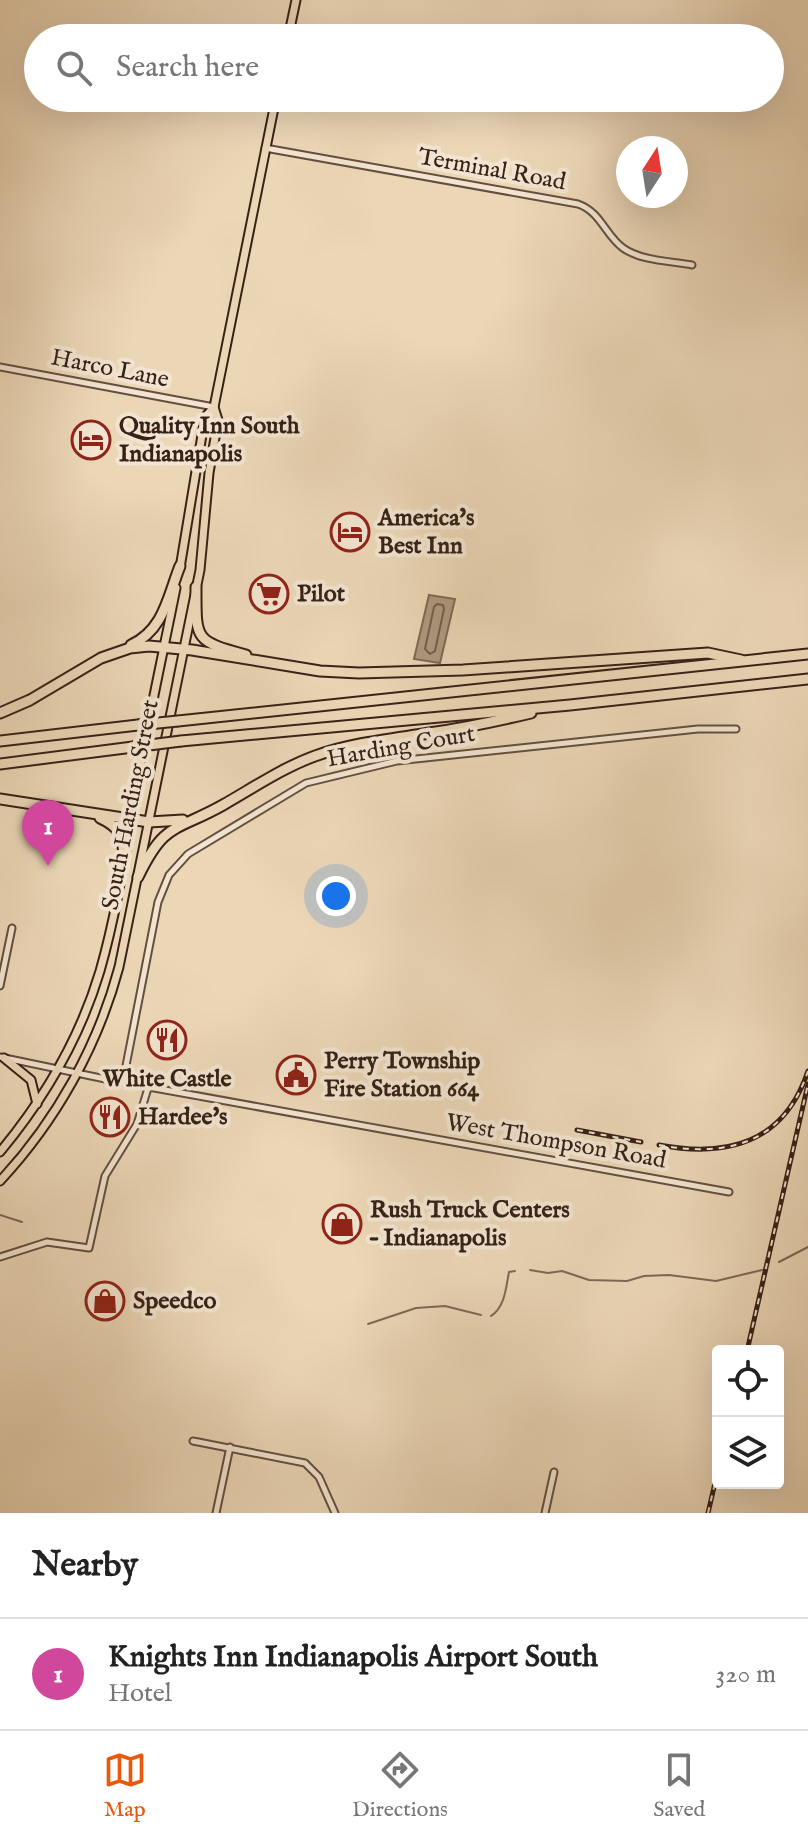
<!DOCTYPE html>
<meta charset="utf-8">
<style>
body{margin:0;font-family:"IM FELL English",serif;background:#f6f6f6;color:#222}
.controls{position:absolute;right:24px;bottom:24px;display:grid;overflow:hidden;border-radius:8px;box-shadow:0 8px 32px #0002}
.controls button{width:72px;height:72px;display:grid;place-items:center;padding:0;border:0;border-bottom:2px solid #e0e0e0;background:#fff;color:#222;font:40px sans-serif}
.compass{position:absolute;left:616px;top:136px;width:72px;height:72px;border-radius:50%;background:#fff;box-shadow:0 8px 32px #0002;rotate:12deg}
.you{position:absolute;left:336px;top:896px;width:28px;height:28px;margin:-20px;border:6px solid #fff;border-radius:50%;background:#1a73e8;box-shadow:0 0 0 12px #1a73e833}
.badge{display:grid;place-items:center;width:52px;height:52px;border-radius:50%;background:#ea580c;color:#fff;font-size:26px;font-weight:700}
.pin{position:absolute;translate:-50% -66px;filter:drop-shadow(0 2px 4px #0008)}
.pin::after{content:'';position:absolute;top:42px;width:28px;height:24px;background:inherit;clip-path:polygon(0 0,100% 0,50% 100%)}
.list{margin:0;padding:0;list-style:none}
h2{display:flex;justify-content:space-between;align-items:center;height:104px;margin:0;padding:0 32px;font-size:34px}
h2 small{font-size:26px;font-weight:400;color:#767676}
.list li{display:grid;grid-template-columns:52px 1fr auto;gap:24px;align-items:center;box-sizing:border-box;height:112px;padding:0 32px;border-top:2px solid #e0e0e0}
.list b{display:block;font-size:30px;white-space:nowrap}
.list p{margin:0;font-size:26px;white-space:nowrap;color:#767676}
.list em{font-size:26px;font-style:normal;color:#767676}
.icon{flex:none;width:44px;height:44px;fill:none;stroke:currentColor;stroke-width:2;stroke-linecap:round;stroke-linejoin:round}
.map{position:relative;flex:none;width:808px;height:1513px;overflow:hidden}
.search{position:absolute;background:#fff;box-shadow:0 8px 32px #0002;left:24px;right:24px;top:24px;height:88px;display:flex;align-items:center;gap:20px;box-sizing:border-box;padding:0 28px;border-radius:44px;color:#767676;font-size:30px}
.sheet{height:216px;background:#fff}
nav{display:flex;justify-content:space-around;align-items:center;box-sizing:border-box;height:112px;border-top:2px solid #e0e0e0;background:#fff;font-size:22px;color:#767676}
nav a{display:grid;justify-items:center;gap:4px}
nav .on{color:#ea580c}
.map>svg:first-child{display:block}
</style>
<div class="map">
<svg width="808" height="1513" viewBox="0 0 808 1513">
<rect width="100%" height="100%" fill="#ebd6b6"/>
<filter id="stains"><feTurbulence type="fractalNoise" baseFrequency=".0025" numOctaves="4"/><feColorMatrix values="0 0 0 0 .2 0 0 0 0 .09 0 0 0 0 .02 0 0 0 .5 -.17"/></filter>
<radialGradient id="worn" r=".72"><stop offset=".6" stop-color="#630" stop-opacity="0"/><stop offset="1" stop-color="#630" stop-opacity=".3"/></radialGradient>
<polygon fill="#ae9980" stroke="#7e6956" stroke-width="2" points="429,595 455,599 440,663 414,659"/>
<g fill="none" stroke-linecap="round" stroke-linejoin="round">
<polygon stroke="#725e4c" stroke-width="2" points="437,604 443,605 444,609 435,651 430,654 425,649 434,607"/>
<g stroke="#7e6956" stroke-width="2">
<polyline points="0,1215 22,1222"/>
<polyline points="779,1262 808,1247"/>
<polyline points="530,1270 548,1273 562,1271 589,1280 627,1281 644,1276 669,1275 716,1281 762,1270"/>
<path d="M491,1316C505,1307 506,1287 509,1272L515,1271"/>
<polyline points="368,1324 416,1308 445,1306 481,1315"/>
</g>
<g stroke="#644f3f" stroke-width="9">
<g id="minor">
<path d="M265,148L578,204C601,212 605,235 623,248C641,261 671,261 692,265"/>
<polyline points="0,367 214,407"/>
<polyline points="0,986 12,928"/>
<polyline points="0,1057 110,1080 729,1192"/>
<polyline points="123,1081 158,902 169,875 188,854 306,783 397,761 698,729 736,729"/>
<polyline points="0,1257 47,1242 89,1248 105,1176 137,1124 149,1085"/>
<polyline points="193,1441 305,1463 319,1477 335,1513"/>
<polyline points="216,1513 230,1447"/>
<polyline points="545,1513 554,1472"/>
</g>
</g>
<g stroke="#372217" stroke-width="11">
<g id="primary">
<polyline points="288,38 296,0"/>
<polyline points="180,568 205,417 214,407"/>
<polyline points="4,1058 31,1080 37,1104"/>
<path d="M0,1152C44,1099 80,1038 100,971C119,905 128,835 140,767C151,707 164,648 176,588"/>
<path d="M0,1181C56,1121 98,1046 119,967L200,570L209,473L218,420L214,407L276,98"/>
</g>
</g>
<g stroke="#372217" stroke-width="13">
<g id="motorway">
<path d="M196,587C196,640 194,641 246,655"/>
<path d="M131,645C164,630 168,596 180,566"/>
<polyline points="0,713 30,700 101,658 130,648 149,646 192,650 320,671 359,673 463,670 708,653 741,660"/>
<polyline points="178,721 808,654"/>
<polyline points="0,741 138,725"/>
<polyline points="181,741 570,705 808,679"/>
<polyline points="0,764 133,747"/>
<polyline points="0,799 149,822 183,820"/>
<path d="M100,818C120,827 123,836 124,857"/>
<path d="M138,877C165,821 175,832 223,805C253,788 282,768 315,756C351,743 391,739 429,733C464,728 497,721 531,713"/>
</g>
</g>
<use href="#minor" stroke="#f2e4d0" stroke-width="5"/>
<use href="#primary" stroke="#ebd6b6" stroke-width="7"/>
<use href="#motorway" stroke="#ebd6b6" stroke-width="9"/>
<g stroke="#372217" stroke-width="5">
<g id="rail">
<polyline points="577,1130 641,1142"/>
<path d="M659,1145C728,1158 784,1143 808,1071"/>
<polyline points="747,1351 808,1084"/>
<polyline points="708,1513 718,1470"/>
</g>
</g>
<use href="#rail" stroke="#f2e4d0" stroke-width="2" stroke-dasharray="6" stroke-linecap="butt"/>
<g stroke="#372217" stroke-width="13" stroke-linecap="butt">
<g id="motorway-bridge">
<polyline points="138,725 178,721"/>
<polyline points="133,747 181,741"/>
</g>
</g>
<use href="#motorway-bridge" stroke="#ebd6b6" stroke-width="9"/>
</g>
<defs>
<g id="hotel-ring" transform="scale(2)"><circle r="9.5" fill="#f2e4d0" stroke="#8f2418" stroke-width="1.5"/><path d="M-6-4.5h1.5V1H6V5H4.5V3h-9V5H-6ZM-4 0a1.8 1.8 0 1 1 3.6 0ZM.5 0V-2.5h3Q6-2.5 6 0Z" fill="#8f2418"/></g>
<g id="supermarket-ring" transform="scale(2)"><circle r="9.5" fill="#f2e4d0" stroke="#8f2418" stroke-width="1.5"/><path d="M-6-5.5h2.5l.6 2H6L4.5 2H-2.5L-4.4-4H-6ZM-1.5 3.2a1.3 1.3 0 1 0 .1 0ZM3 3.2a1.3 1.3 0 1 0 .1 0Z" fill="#8f2418"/></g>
<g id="restaurant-ring" transform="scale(2)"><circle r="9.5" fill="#f2e4d0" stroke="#8f2418" stroke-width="1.5"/><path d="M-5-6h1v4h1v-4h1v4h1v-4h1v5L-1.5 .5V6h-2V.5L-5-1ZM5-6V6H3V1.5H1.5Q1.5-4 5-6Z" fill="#8f2418"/></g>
<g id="civic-ring" transform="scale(2)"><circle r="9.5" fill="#f2e4d0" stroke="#8f2418" stroke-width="1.5"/><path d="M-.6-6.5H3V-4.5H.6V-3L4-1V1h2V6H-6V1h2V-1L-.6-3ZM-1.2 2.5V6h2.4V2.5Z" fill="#8f2418"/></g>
<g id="shop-ring" transform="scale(2)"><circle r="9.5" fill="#f2e4d0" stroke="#8f2418" stroke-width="1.5"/><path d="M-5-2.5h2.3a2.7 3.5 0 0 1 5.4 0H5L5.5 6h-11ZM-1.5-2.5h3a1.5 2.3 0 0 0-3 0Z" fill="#8f2418"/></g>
</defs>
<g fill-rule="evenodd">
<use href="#hotel-ring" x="91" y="440"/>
<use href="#hotel-ring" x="350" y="532"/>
<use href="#supermarket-ring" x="269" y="594"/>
<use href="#restaurant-ring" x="167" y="1040"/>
<use href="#civic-ring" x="296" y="1075"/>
<use href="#restaurant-ring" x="110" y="1117"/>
<use href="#shop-ring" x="342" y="1224"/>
<use href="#shop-ring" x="105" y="1301"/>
</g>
<g text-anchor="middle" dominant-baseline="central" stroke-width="8" stroke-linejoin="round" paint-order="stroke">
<g font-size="24" fill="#372217" stroke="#f2e4d0">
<text transform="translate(492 170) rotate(10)">Terminal Road</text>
<text transform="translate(110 369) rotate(11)">Harco Lane</text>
<text transform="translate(401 747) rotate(-10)">Harding Court</text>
<text transform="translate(131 805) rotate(-79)">South Harding Street</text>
<text transform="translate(556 1142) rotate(10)">West Thompson Road</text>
</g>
<g font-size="24" font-weight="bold" fill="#372217" stroke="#f2e4d0" text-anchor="start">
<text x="119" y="426">Quality Inn South<tspan x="119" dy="28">Indianapolis</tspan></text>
<text x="378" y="518">America's<tspan x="378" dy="28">Best Inn</tspan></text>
<text x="297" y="594">Pilot</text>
<text x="324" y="1061">Perry Township<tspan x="324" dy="28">Fire Station 664</tspan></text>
<text x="167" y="1079" text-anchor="middle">White Castle</text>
<text x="138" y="1117">Hardee's</text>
<text x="370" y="1210">Rush Truck Centers<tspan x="370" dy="28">– Indianapolis</tspan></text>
<text x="133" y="1301">Speedco</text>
</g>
</g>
<rect width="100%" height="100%" filter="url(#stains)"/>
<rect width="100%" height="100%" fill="url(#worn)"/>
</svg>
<div class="controls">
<button><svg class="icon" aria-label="locate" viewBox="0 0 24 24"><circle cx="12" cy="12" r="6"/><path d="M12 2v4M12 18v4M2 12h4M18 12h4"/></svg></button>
<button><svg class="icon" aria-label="layers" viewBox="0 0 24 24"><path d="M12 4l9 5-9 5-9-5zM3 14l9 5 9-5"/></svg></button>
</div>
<svg class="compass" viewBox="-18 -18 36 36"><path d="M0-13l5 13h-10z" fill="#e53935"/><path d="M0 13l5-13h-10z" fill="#767676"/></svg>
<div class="you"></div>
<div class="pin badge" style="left:48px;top:866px;background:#d1479c">1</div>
<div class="search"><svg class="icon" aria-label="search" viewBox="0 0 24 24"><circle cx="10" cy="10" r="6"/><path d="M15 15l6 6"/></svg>Search here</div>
</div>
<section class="sheet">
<h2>Nearby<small></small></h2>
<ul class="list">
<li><span class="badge" style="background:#d1479c">1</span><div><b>Knights Inn Indianapolis Airport South</b><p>Hotel</p></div><em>320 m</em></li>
</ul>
</section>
<nav>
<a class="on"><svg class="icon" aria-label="map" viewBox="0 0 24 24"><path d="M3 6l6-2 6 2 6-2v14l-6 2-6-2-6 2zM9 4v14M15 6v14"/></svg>Map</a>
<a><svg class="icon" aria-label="directions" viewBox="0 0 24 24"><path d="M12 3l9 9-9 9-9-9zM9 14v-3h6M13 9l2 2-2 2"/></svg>Directions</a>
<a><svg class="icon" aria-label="saved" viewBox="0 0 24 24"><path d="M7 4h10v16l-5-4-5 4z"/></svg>Saved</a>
</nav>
